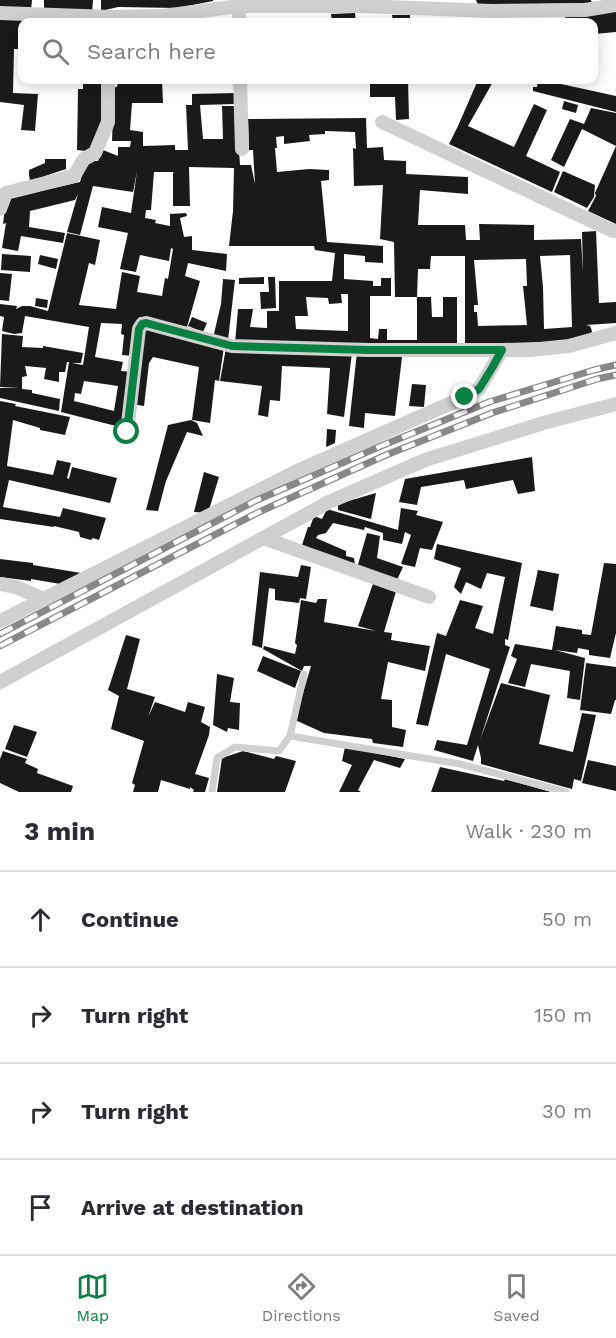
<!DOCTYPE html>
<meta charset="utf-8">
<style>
body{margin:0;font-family:"Work Sans",sans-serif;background:#f7f7f7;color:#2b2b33}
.stop{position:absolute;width:18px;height:18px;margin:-14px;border:4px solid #0b8043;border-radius:50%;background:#fff}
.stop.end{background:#0b8043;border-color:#fff;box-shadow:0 2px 6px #0008}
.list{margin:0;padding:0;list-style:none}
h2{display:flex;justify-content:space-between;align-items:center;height:78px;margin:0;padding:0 24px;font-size:26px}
h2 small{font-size:20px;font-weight:400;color:#7c7c81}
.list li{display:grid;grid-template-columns:39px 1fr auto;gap:18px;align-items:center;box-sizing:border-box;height:96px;padding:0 24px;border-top:2px solid #e1e1e2}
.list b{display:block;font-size:22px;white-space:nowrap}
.list em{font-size:20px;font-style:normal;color:#7c7c81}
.icon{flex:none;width:33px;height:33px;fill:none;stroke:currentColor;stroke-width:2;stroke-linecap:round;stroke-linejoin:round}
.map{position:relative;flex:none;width:616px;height:792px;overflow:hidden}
.search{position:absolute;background:#fff;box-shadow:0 3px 15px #0003;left:18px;right:18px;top:18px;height:66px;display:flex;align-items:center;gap:15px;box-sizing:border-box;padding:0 21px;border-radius:12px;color:#7c7c81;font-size:22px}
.sheet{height:462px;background:#fff}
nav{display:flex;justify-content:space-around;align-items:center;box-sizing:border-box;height:84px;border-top:2px solid #e1e1e2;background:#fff;font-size:16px;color:#7c7c81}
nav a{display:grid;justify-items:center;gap:3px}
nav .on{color:#0b8043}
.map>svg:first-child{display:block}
</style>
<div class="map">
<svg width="616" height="792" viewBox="0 0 616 792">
<rect width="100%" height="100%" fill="#fff"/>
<g fill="#1a1a1a" fill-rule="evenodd">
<polygon points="0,0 32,0 31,10 0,8"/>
<polygon points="44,0 93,0 92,13 44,10"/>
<polygon points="101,0 213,0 213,1 177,8 118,7 101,11"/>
<polygon points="476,0 591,0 592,3 478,5"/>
<polygon points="616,10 616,32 594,34 594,22 565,22 565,16"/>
<polygon points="355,13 356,22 332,22 331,14"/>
<polygon points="392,15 410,15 410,22 393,22"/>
<polygon points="0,18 51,21 51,22 22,22 22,49 14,49 13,93 38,94 35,131 21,130 24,105 0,102"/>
<polygon points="83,80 105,80 102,130 93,152 77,150 78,89 83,89"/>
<path d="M118,80H162L163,103H132L130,130L143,132V146L175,145V150H188L186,105H192V94L236,93V104L200,105L203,139H223L222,106H236L240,165H251L255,184L253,150H249L248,119L366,118L367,148L383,147L384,160L406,161V174L468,177V194L420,190L418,225H465L466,240H480L479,224L534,225V240L581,239L583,272L582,232L596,231L599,303L616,302V323L586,325L590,326L592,331L591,335L587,338L544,342L465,344V256H431L430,269H418L417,297H395L394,242L380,239L383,185L354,186L353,148L356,149L355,132L325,131V134L309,135L310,141L284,144V136L276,137L277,148H275L277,172L309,169L329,170V180L321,181L327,242L383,246V263L365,262V256L344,254V279L373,281V286H381V278H391V296H370V338L378,339L379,329H387V340H417V297H431L432,317H443V297H457V345L235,343L238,309H253L250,327L267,328V311H279V281H332L335,253L315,250L314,246H229L233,211L234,168L189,167L190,206H173V173L174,172H154L151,210H146L145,218L156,220L155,223L170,226V214L186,213L187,216L180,218L184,237L192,236V250L227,254L226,271L188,263L185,276L200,281L187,327L139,317V325L133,356L122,355L124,335L121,334L122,324L101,323L95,357L123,362L121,371L133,372L125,427L112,425L61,412L69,362H67L65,372H59V382L44,379L46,368L25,366L27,376L22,377V389L32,390V393L60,399L59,411L0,398V388H19L0,387L2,334L23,336L22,347L43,348V346L83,353L81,363H72L83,365L89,327L25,316L22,333L14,334L2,331L4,317L0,316V304L17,306L16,309L22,306H30L48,311L67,233L100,240L95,265L89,263L79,305L116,309L122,272L140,276L137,292L162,296L165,278L168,279L173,249L171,248L169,261L140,255L136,272L120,269L128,233L98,227L102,207L131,213L137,171L133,192L93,186L80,235L67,232L78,194L75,200L30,211L29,227L65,233L63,243L21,236L18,251L2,248L6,223L3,224L6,199L80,182L86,161H98L103,150L118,156V147H130L131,141H112L114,87H117ZM570,255L572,327L544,329L543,287L540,256ZM526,259L527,286H523L527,325L478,326L477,312H474V305H478L474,260ZM341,294H348V331L296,329L295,316H308L306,297L328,298L329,304L342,303ZM84,381L118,386L114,411L74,401L75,393L81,394Z"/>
<polygon points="370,80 408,80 409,119 396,120 395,97 370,97"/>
<polygon points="478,80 494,80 468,126 514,147 534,104 547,110 526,156 560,172 552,192 449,144 458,126"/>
<polygon points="538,80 553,80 552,82 616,96 616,112 533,91 533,87 537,87"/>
<polygon points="564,101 578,105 576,113 562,109"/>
<polygon points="591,108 616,113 616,146 582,129 564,167 551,160 570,119 584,124"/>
<polygon points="616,146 616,224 588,211 596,196 595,193"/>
<polygon points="45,159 66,159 66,169 30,181 29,175 29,170 45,163"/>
<polygon points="563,171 595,185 594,197 587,208 554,192"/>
<polygon points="2,254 31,256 30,272 1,270"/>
<polygon points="40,255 58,259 56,269 38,264"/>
<polygon points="0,273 12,274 9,301 0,300"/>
<polygon points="264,277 264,284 239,284 239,278"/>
<polygon points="268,277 275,277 276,308 261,309 260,292 269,292"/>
<polygon points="223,279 235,280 228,340 213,338 221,304"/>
<polygon points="36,298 48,300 47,308 35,306"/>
<polygon points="192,317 207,323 203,332 188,326"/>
<polygon points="144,327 224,347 219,381 215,380 210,423 192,420 199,367 153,357 149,363 144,406 132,404"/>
<polygon points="226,348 269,354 269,351 352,353 344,417 327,414 330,368 282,366 280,401 270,400 268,417 258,415 262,386 220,381"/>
<polygon points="357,352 402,357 395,416 365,413 364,428 349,426"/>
<polygon points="412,384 426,385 424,407 409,406"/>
<polygon points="0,401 16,404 15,406 70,417 65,435 40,430 40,428 13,420 7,466 53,475 57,460 71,463 67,478 69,479 72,467 117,478 110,503 9,480 3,507 60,517 63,508 106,518 99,540 93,538 91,540 80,537 79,532 54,526 54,527 0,519"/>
<polygon points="191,420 197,423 203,436 187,432 166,481 158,511 146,510 168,425"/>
<polygon points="327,429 336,430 335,443 326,447"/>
<polygon points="532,457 535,491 518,494 513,480 466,489 464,480 421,487 417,505 399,502 405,479"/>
<polygon points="204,472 219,477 208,513 194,512"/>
<polygon points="376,493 371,519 338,510 338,504"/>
<polygon points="401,508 418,511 416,515 443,522 432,550 420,548 415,567 401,564 411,535 405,532 402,544 383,540 383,533 365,527 364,530 333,523 326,533 318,535 316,538 346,551 346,556 354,558 355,565 301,548 308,527 310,527 314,516 322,519 327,509 398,530"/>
<polygon points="367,533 380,536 377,558 403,567 397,580 357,568"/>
<polygon points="437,544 522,563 508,640 505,639 505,645 510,647 480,740 501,683 550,695 539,744 573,752 582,713 596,715 581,781 574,779 572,789 481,764 481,758 478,745 473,761 434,750 437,740 467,745 490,669 446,654 428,726 416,724 437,633 446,636 460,600 483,606 475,628 493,634 505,577 487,573 481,589 466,582 461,594 454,587 461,568 434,559"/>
<polygon points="0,559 33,563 33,565 81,573 66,585 31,579 31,581 0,577"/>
<polygon points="604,563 616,564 616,633 610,658 589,655 589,650 578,648 577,653 555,650 585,658 580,700 567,698 570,671 531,664 525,687 508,683 517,659 511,656 515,644 552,650 556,626 582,630 582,634 591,635"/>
<polygon points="301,565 311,567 306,599 300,598 299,603 275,600 275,589 269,588 262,648 252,645 260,572 298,577"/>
<polygon points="538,570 559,574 553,611 530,606"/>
<polygon points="374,581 397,588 384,632 392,633 391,640 430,646 425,671 388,662 381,699 392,700 392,727 406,730 403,747 373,743 372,739 324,733 295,720 311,666 304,666 302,671 263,649 264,646 295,654 297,645 295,643 301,600 316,603 318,599 327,599 324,622 376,631 358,626"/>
<polygon points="126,635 140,639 127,689 155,697 148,717 155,702 185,712 188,702 205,707 201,722 210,727 209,735 195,774 209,778 205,792 193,792 194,790 190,787 190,789 161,780 158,792 133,792 135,785 132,783 144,741 111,729 119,696 108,690"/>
<polygon points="263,656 301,671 295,688 257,671"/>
<polygon points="586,663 616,667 616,700 615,700 611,714 580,710"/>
<polygon points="217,674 234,678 230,702 240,703 239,730 228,728 227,732 213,725"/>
<polygon points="14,725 37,732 27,757 5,749"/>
<polygon points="345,747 405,759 400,768 374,760 358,790 361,792 339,792 352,765 342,761"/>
<polygon points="3,751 27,759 25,763 38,769 37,773 73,786 71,792 19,792 0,783 0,759"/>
<polygon points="243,751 274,759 276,756 296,761 285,792 217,792 222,758"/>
<polygon points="588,760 616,766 616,791 582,783"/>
<polygon points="440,767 504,781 505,779 551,792 431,792"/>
</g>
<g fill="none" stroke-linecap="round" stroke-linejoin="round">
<g stroke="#d0d0d0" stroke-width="7">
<polyline points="290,736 304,674"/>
<polyline points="212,792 217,758 235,747 279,751 290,736 460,764 566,792"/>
</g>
<g stroke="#d0d0d0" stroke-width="14">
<polyline points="239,6 239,22"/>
<polyline points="0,13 110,17 163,16 239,6 361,6 492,11 585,10 616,5"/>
<polyline points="240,80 242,149"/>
<polyline points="382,122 613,231 616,231"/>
<polyline points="0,209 6,193 74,176 84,159 95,153 108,122 108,80"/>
<polyline points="127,432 139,329 142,324 146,323 232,346 368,350 531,350 569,346 616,333"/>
<polyline points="263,538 429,597"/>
<polyline points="0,584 16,587 43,599"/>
<polyline points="0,621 297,471 465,397 479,389 502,350"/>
<polyline points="0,682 329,502 425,460 547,422 616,404"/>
</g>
<g stroke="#888" stroke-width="7">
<g id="rail">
<polyline points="0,634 255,501 381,446 489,402 594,370 616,365"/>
<polyline points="0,646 259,512 386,455 492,413 597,379 616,375"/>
</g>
</g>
<use href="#rail" stroke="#fff" stroke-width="4.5" stroke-dasharray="14" stroke-linecap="butt"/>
</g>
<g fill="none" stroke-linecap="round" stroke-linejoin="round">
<polyline stroke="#0b8043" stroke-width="8" points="127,432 139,329 142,324 146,323 232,346 368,350 502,350 492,368 479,389 465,397"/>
</g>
</svg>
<div class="stop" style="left:127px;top:432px"></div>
<div class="stop end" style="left:465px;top:397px"></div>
<div class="search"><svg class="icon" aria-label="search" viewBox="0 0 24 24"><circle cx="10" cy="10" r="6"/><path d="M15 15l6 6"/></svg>Search here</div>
</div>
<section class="sheet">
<h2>3 min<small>Walk · 230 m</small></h2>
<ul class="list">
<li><svg class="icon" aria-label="ahead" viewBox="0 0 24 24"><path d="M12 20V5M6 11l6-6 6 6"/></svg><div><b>Continue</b></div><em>50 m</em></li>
<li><svg class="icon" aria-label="right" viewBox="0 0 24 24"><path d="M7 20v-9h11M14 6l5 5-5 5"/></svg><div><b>Turn right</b></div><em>150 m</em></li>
<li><svg class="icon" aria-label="right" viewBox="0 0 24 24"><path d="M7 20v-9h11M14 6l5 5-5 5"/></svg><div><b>Turn right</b></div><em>30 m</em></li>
<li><svg class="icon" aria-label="arrive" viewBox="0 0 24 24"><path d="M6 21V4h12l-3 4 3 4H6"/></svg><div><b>Arrive at destination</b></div></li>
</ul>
</section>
<nav>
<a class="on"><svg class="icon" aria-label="map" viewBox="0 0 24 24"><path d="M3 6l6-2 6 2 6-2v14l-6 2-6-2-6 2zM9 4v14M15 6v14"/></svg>Map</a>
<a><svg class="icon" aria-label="directions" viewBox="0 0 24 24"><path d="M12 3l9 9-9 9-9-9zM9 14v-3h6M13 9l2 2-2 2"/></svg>Directions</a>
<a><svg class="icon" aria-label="saved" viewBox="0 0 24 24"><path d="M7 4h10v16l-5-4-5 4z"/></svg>Saved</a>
</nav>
